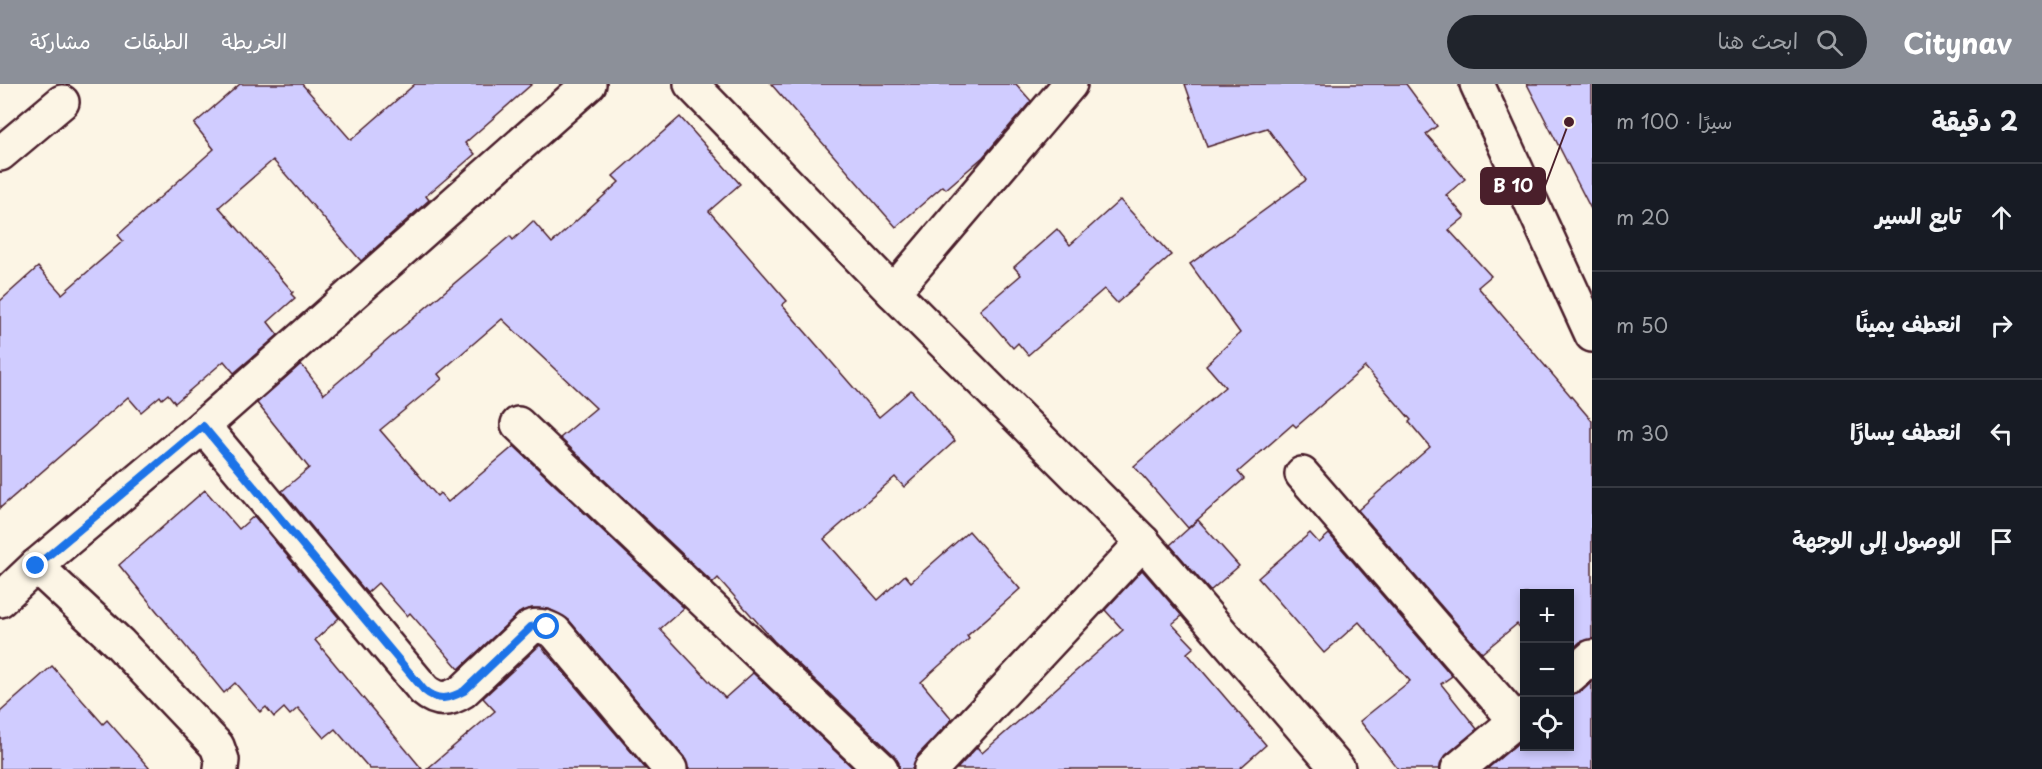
<!DOCTYPE html>
<html lang="ar">
<meta charset="utf-8">
<style>
body{margin:0;font-family:"Playpen Sans","Playpen Sans Arabic",sans-serif;background:#20242c;color:#f1f3f6;direction:rtl}
.controls{position:absolute;right:18px;bottom:18px;display:grid;overflow:hidden;border-radius:0px;box-shadow:0 3px 9px #0003}
.controls button{width:54px;height:54px;display:grid;place-items:center;padding:0;border:0;border-bottom:2px solid #363941;background:#171b24;color:#f1f3f6;font:30px sans-serif}
.stop{position:absolute;width:18px;height:18px;margin:-14px;border:4px solid #1a73e8;border-radius:50%;background:#fff}
.stop.end{background:#1a73e8;border-color:#fff;box-shadow:0 2px 6px #0008}
.list{margin:0;padding:0;list-style:none}
h2{display:flex;justify-content:space-between;align-items:center;height:78px;margin:0;padding:0 24px;font-size:26px}
h2 small{font-size:20px;font-weight:400;color:#9ea1a6}
.list li{display:grid;grid-template-columns:39px 1fr auto;gap:18px;align-items:center;box-sizing:border-box;height:108px;padding:0 24px;border-top:2px solid #363941}
.list b{display:block;font-size:22px;white-space:nowrap}
.list em{font-size:20px;font-style:normal;color:#9ea1a6}
.icon{flex:none;width:33px;height:33px;fill:none;stroke:currentColor;stroke-width:2;stroke-linecap:round;stroke-linejoin:round}
.map{position:relative;flex:none;width:1592px;height:685px;overflow:hidden;direction:ltr}
header{display:flex;align-items:center;gap:36px;box-sizing:border-box;height:84px;padding:0 30px;background:#8c9099;color:#fff}
header strong{font-size:28px}
nav{display:flex;gap:33px;margin-inline-start:auto;font-size:21px}
.search{width:420px;height:54px;background:#20242c;display:flex;align-items:center;gap:15px;box-sizing:border-box;padding:0 21px;border-radius:33px;color:#9ea1a6;font-size:22px}
main{display:flex}
aside{flex:1;background:#171b24}
.map>svg:first-child{display:block}
</style>
<header>
<strong>Citynav</strong>
<div class="search"><svg class="icon" aria-label="search" viewBox="0 0 24 24"><circle cx="10" cy="10" r="6"/><path d="M15 15l6 6"/></svg>ابحث هنا</div>
<nav><a>الخريطة</a><a>الطبقات</a><a>مشاركة</a></nav>
</header>
<main>
<aside>
<h2>2 دقيقة<small>سيرًا · 100 m</small></h2>
<ul class="list">
<li><svg class="icon" aria-label="ahead" viewBox="0 0 24 24"><path d="M12 20V5M6 11l6-6 6 6"/></svg><div><b>تابع السير</b></div><em>20 m</em></li>
<li><svg class="icon" aria-label="right" viewBox="0 0 24 24"><path d="M7 20v-9h11M14 6l5 5-5 5"/></svg><div><b>انعطف يمينًا</b></div><em>50 m</em></li>
<li><svg class="icon" aria-label="left" viewBox="0 0 24 24"><path d="M17 20v-9H6M10 6l-5 5 5 5"/></svg><div><b>انعطف يسارًا</b></div><em>30 m</em></li>
<li><svg class="icon" aria-label="arrive" viewBox="0 0 24 24"><path d="M6 21V4h12l-3 4 3 4H6"/></svg><div><b>الوصول إلى الوجهة</b></div></li>
</ul>
</aside>
<div class="map">
<svg width="1592" height="685" viewBox="0 0 1592 685">
<rect width="100%" height="100%" fill="#fcf5e5"/>
<filter id="ink" filterUnits="userSpaceOnUse"><feTurbulence type="fractalNoise" baseFrequency=".0167" numOctaves="2"/><feDisplacementMap in="SourceGraphic" scale="12" xChannelSelector="R" yChannelSelector="G"/><feConvolveMatrix kernelMatrix="1 2 1 2 8 2 1 2 1" color-interpolation-filters="sRGB"/></filter>
<g filter="url(#ink)">
<g fill="#d0ccff" stroke="#4a1f2b" stroke-width="1.5">
<polygon points="240,0 302,0 351,56 415,0 532,0 465,59 475,70 426,112 429,116 361,177 273,76 219,123 293,208 291,210 295,214 268,238 278,251 234,289 224,277 175,319 168,310 162,315 160,312 141,328 128,313 0,424 0,217 38,183 62,210 123,157 118,151 214,65 194,40"/>
<polygon points="771,0 1016,0 1031,17 983,73 946,105 943,102 896,143"/>
<polygon points="1185,0 1406,0 1437,42 1426,50 1465,95 1446,111 1465,133 1449,146 1491,192 1478,203 1592,337 1592,555 1580,558 1569,568 1569,510 1524,510 1524,548 1517,540 1482,569 1358,426 1430,363 1409,338 1411,336 1365,283 1296,343 1293,340 1238,388 1244,395 1188,444 1134,382 1225,303 1206,281 1240,249 1190,180 1306,96 1267,44 1207,63"/>
<polygon points="1527,0 1592,0 1592,127"/>
<polygon points="680,33 740,100 709,127 787,217 782,221 879,333 911,306 955,357 904,403 895,393 824,455 878,516 905,491 911,498 969,447 1020,505 967,552 969,555 921,598 952,635 917,672 913,685 899,685 899,679 894,671 774,557 718,494 713,499 560,354 596,324 502,235 438,290 442,295 380,346 437,412 440,409 448,418 514,362 684,524 660,545 725,614 753,589 854,685 688,685 684,673 569,536 549,525 532,524 519,529 459,585 410,529 407,532 378,499 367,509 282,407 309,384 257,319 301,280 324,310 510,152 513,156 533,137 552,159 619,98 613,92"/>
<polygon points="1120,116 1171,171 1117,219 1104,205 1028,271 1018,259 1013,264 980,226 1021,191 1014,183 1057,145 1070,161"/>
<polygon points="205,406 239,445 254,432 339,534 315,556 422,685 370,685 335,645 324,654 298,624 290,631 284,624 274,633 266,623 260,628 235,599 224,609 119,481"/>
<polygon points="1198,436 1239,482 1210,507 1170,461"/>
<polygon points="1310,449 1319,459 1329,450 1452,592 1441,600 1477,645 1446,671 1441,678 1440,685 1398,685 1360,637 1410,597 1359,538 1324,569 1258,494"/>
<polygon points="1142,486 1182,532 1172,540 1194,563 1187,569 1266,661 1239,685 957,685 977,663 982,669 1123,546 1105,526"/>
<polygon points="540,561 646,685 427,685 495,627 483,614"/>
<polygon points="52,582 103,640 107,636 150,685 0,685 0,628"/>
<polygon points="1592,598 1592,685 1487,685 1524,654 1524,663 1569,663 1569,611 1582,607"/>
</g>
<g fill="none" stroke-linecap="round" stroke-linejoin="round">
<g stroke="#4a1f2b" stroke-width="38">
<g id="minor">
<polyline points="691,0 893,208 1143,458 1338,685"/>
<polyline points="0,70 62,18"/>
<polyline points="893,208 1070,0"/>
<polyline points="518,340 881,685"/>
<path d="M203,342L424,606C438,618 449,616 463,607L531,543C541,541 546,543 555,548L670,685"/>
<polyline points="1302,390 1516,637"/>
<polyline points="36,482 120,560 217,662 222,676 221,685"/>
<polyline points="0,516 36,482 203,342 589,0"/>
<polyline points="1570,592 1592,573"/>
<polyline points="931,685 1143,458"/>
<polyline points="1458,685 1524,630"/>
</g>
</g>
<g stroke="#4a1f2b" stroke-width="38">
<polyline id="secondary" points="1477,0 1592,251"/>
</g>
<use href="#minor" stroke="#fcf5e5" stroke-width="33"/>
<use href="#secondary" stroke="#fcf5e5" stroke-width="33"/>
</g>
</g>
<g fill="none" stroke-linecap="round" stroke-linejoin="round" filter="url(#ink)">
<path stroke="#1a73e8" stroke-width="8" d="M36,482L203,342L424,606C438,618 449,615 464,607L531,543L540,541L547,543"/>
</g>
<path fill="none" stroke="#4a1f2b" stroke-width="2" d="M1569 38L1545 102"/>
<circle fill="#4a1f2b" stroke="#fcf5e5" stroke-width="2" cx="1569" cy="38" r="6"/>
<rect fill="#4a1f2b" stroke="#4a1f2b" stroke-width="2" x="1481" y="84" width="64" height="36" rx="6"/>
<g font-size="18" text-anchor="middle" font-weight="bold" fill="#fff">
<text x="1513" y="108">B 10</text>
</g>
</svg>
<div class="controls">
<button>+</button>
<button>−</button>
<button><svg class="icon" aria-label="locate" viewBox="0 0 24 24"><circle cx="12" cy="12" r="6"/><path d="M12 2v4M12 18v4M2 12h4M18 12h4"/></svg></button>
</div>
<div class="stop" style="left:547px;top:543px"></div>
<div class="stop end" style="left:36px;top:482px"></div>
</div>
</main>
